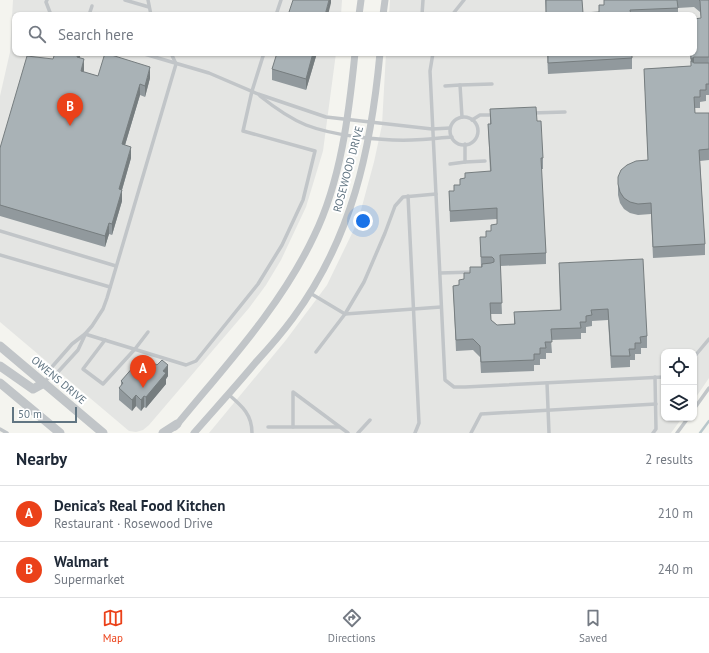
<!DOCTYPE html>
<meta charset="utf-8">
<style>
body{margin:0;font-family:"PT Sans",sans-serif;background:#f6f6f7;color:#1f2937}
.controls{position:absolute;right:12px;bottom:12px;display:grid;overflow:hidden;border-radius:8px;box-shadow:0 1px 3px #0004}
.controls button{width:36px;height:36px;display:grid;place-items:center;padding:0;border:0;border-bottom:1px solid #e0e1e3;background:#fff;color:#1f2937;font:20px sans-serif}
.scale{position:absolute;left:12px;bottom:10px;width:65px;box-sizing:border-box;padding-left:4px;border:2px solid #617582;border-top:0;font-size:11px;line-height:14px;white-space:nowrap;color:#617582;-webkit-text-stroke:3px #fff;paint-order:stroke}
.you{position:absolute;left:363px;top:221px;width:14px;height:14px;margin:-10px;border:3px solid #fff;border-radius:50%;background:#1a73e8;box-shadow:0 0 0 6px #1a73e833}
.badge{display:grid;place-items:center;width:26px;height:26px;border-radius:50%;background:#eb4119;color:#fff;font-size:13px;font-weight:700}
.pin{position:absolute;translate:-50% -33px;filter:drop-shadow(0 1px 2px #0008)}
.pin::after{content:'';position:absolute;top:21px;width:14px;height:12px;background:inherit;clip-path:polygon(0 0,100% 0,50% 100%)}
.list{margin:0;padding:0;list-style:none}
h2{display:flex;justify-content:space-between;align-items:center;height:52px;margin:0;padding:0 16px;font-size:17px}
h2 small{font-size:13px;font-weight:400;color:#747a83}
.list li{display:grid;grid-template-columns:26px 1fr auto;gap:12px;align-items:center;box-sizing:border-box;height:56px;padding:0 16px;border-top:1px solid #e0e1e3}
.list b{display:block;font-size:15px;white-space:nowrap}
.list p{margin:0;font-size:13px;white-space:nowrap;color:#747a83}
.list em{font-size:13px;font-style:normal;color:#747a83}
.icon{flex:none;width:22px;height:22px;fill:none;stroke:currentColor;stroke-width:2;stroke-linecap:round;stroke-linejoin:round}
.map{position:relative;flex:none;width:709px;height:433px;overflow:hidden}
.search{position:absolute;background:#fff;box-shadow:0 1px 3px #0004;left:12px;right:12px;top:12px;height:44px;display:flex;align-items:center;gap:10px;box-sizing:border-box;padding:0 14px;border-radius:8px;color:#747a83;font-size:15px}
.sheet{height:164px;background:#fff}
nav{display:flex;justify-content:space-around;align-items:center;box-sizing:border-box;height:56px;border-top:1px solid #e0e1e3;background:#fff;font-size:11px;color:#747a83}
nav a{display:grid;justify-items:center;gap:2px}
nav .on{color:#eb4119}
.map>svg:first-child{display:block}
</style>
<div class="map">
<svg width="709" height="433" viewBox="0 0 709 433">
<rect width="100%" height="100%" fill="#f4f4ef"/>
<g fill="#e4e5e3">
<polygon points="13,0 342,0 341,15 15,15 15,53 336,53 323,151 306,207 281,260 266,285 249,308 149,425 143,430 136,432 129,431 0,322 0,96 10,52"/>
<polygon points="390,0 709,0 709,378 694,400 694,352 664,352 664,418 682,418 671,433 209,433 286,340 327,285 358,221 374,162 382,125 386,53 694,53 694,15 389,15"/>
</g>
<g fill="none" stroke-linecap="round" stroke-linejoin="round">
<polyline stroke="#b8c6ca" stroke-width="2.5" points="700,433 709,421"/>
<g stroke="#c1c5c8" stroke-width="3.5">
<polyline points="47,0 46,2 51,15"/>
<polyline points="125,0 149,7"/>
<polyline points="148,0 151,15"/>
<polyline points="89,15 92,6"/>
<polyline points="115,15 115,14"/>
<polyline points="276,15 281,0"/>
<polyline points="422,15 423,0"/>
<polyline points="452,15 464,0"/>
<polyline points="141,53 209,73 258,94 326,117 432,129 450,128"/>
<polyline points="433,53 430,71 445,380 454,387 465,387 664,377"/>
<polyline points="445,86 460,85"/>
<path d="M260,96C275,108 289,118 306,125C334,136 382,141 412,140C425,140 438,138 452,137"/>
<polyline points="532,113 565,112"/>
<polyline points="462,117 460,85 492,84"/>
<circle cx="464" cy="131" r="14"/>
<polyline points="472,120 480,115 493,115"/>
<polyline points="465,144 465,162 485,161"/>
<polyline points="450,164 465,162"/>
<polyline points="408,196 419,423 415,433"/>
<polyline points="0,231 116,266"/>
<polyline points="0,255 110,287"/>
<polyline points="440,273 474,272"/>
<polyline points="310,293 345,314 441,307"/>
<polyline points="85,334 186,365 196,361 258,284 282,245 303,200 315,151 243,131 252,91 264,53"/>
<polyline points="105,340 83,369 103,384 135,349 148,332"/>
<polyline points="316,352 345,314 364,282 385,233 395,206 403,197 436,194"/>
<polyline points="694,357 709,339"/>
<polyline points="50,375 57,373 78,350 85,335"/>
<polyline points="45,382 50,375 51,368 72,344 85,334 92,326 103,309 107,298 176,64 171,53"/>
<polyline points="547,383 549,433"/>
<path d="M228,394C242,406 252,414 252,433"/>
<polyline points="694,409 709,388"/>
<polyline points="268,427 339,427"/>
<polyline points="293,427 293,392 348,433"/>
<polyline points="0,429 7,433"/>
<polyline points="358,433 370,420"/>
<polyline points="471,433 481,414 656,404"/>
<polyline points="653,433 656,429 655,377"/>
<polyline points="677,433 688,418"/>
</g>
<g stroke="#c1c5c8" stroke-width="7">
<polyline points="359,15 361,0"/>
<polyline points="383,15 385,0"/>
<path d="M175,427C225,366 280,308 314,236C341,181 349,113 355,53"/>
<path d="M194,433C215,409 236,386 256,362C269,348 282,333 293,318C352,238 371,150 380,53"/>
</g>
<g stroke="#c1c5c8" stroke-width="9">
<polyline points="0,346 103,433"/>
<polyline points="0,366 33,389 44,383"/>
<polyline points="0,383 60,433"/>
<polyline points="163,433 177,424"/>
</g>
</g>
<g fill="#91999d">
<polygon points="545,0 582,0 583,13 599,12 599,5 604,5 604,0 709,0 709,95 706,95 706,101 700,102 700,108 695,108 695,113 709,113 709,160 700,161 705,244 705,255 653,258 651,214 638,215 630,213 624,209 620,203 618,195 618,177 648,161 644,69 691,66 690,53 694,53 701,18 700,12 694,7 678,8 678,15 546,15"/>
<polygon points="317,53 306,90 272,80 272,69"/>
<polygon points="547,53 632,53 632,69 548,74"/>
<polygon points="80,58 84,70 84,72 98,76 150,78 145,97 140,95 125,145 131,158 122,190 122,201 112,235 109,234 105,247 0,216 0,148"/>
<polygon points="490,109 537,121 543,158 543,169 541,169 546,253 546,264 500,266 502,314 491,314 491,320 497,325 514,324 514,312 560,310 559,263 647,336 647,348 641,348 641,354 635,354 635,360 630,360 630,367 611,368 608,320 592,321 592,326 586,327 586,333 581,333 581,339 551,340 552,353 546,353 546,359 540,359 540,365 534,365 534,371 481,373 480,357 473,350 456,351 453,286 459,285 464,279 464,273 470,273 481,267 480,237 486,237 497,224 497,219 450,222 449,191 454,191 460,185 460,179 465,178 490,171 488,124 490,124"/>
<polygon points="151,363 168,376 166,379 166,384 146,408 144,407 141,411 136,406 132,411 119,400 119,388 121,387 121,381 136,366"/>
</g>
<g fill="#767d7f">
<polygon points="329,0 331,0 331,3 328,15 325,15"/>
<polygon points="78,53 81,53 77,68 77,57"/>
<polygon points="313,53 317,53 306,90 306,79"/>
<polygon points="694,57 694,68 691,70 691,59"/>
<polygon points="84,59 84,70 81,82 81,71"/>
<polygon points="150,67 150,78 145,97 145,86"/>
<polygon points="140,84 140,95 122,155 122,144"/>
<polygon points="131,147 131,158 119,200 119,189"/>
<polygon points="122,190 122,201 112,235 112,224"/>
<polygon points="109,223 109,234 105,247 105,236"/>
<polygon points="168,365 168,376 166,379 166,384 146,408 146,397 163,371"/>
<polygon points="136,395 136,406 132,411 132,400"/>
<polygon points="144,396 144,407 141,411 141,400"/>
</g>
<g fill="#a9b2b6" stroke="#767d7f">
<polygon points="293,0 329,0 325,15 288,15"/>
<polygon points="546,0 582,0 583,13 599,12 599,5 604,5 604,0 677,0 678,8 630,10 631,15 546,15"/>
<polygon points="699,0 709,0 709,57 694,57 691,59 691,53 694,53 694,19 701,18 700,1"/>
<polygon points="55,53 78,53 77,57 84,59 81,71 98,76 105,53 150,67 145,86 140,84 122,144 131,147 119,189 122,190 112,224 109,223 105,236 0,205 0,148 27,56 53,59"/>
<polygon points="277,53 313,53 306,79 272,69"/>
<polygon points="548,53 632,53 632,58 548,63"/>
<polygon points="691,61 694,63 709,63 709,84 706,84 706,90 700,90 700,97 694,97 695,113 709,113 709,149 699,150 705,244 653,247 651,203 638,204 630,202 624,198 620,192 618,184 618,177 621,170 627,165 636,161 648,160 644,69 691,66"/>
<polygon points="536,107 537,121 541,121 543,158 541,158 546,253 500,255 502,303 490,303 491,320 497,325 515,324 514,312 561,310 559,263 643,259 647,336 640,337 641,343 635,343 635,349 629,349 630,356 611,356 608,309 591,310 592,315 586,316 586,322 580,322 581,328 551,329 552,342 545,342 546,348 540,348 540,354 534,354 534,360 481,362 480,346 473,339 456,340 453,286 459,285 459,280 464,279 464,273 470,273 470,267 482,267 482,264 491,263 494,262 494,259 492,257 481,257 480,237 486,237 486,231 491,231 491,225 497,224 497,208 450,211 449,191 454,191 454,185 460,185 460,179 465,178 465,173 491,171 488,124 491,124 490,109"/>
<polygon points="144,357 151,363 152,362 157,365 162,360 168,365 163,371 166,373 146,397 144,396 141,400 136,395 132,400 119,388 123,383 121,381 135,365 136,366"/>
</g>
<g text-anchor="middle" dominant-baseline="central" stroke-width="4" stroke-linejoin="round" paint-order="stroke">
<g font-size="11" fill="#617582" stroke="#fff">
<text transform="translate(348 169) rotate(-75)">ROSEWOOD DRIVE</text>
<text transform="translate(59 380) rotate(40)">OWENS DRIVE</text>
</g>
</g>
</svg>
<div class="controls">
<button><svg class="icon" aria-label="locate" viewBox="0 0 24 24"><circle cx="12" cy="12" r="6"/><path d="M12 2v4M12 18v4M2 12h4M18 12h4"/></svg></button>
<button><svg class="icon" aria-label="layers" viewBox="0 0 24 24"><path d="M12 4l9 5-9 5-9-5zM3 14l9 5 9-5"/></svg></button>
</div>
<div class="scale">50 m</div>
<div class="you"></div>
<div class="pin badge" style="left:143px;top:388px">A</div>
<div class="pin badge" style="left:70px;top:126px">B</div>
<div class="search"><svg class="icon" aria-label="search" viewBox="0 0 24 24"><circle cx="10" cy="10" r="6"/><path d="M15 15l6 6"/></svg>Search here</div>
</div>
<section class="sheet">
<h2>Nearby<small>2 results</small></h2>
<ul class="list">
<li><span class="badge">A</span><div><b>Denica’s Real Food Kitchen</b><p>Restaurant · Rosewood Drive</p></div><em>210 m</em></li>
<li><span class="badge">B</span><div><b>Walmart</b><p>Supermarket</p></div><em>240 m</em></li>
</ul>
</section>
<nav>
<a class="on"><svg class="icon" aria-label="map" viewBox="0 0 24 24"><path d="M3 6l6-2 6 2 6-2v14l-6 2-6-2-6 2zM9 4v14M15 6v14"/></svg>Map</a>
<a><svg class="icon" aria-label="directions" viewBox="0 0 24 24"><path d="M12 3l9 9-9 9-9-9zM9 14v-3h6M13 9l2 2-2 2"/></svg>Directions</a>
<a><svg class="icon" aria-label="saved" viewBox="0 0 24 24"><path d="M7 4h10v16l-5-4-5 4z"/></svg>Saved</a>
</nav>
